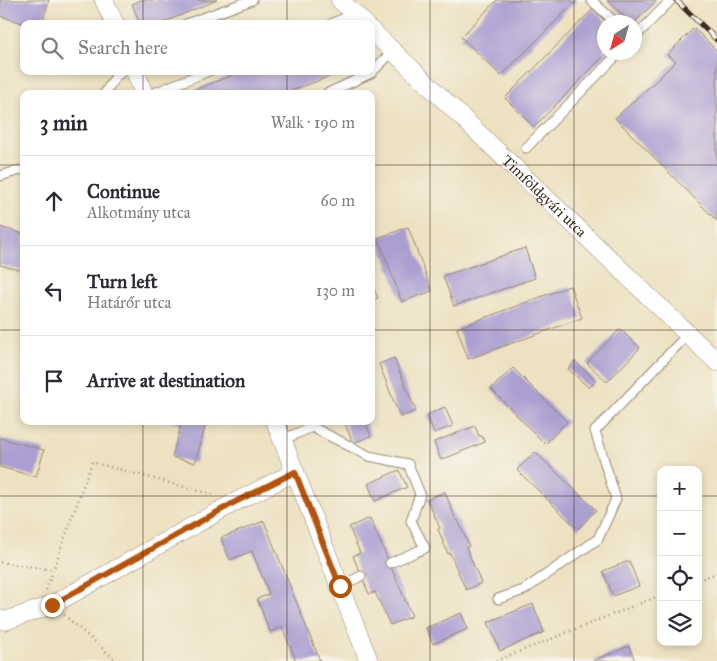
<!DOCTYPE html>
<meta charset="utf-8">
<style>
body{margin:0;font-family:"IM FELL Great Primer",serif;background:#f2f2f3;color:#2b2b33}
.controls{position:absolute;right:15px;bottom:15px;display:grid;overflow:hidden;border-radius:10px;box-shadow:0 2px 8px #0003}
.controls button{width:45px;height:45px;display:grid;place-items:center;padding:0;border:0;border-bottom:1px solid #e1e1e2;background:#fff;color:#2b2b33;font:25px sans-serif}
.compass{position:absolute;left:597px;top:15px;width:45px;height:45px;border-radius:50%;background:#fff;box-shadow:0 2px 8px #0003;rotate:217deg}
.stop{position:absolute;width:15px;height:15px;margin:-11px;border:4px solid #b45309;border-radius:50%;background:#fff}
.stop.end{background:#b45309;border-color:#fff;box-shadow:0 1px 5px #0008}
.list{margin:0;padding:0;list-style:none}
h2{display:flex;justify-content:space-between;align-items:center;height:65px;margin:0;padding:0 20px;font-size:21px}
h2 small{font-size:16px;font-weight:400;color:#7c7c81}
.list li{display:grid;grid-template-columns:32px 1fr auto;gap:15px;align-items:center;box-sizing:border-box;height:90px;padding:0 20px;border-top:1px solid #e1e1e2}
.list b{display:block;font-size:19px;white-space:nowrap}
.list p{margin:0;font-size:16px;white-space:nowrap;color:#7c7c81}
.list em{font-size:16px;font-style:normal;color:#7c7c81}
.icon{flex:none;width:28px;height:28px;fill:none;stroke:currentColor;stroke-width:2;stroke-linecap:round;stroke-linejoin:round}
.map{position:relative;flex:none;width:717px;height:661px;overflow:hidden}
.search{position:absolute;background:#fff;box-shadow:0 2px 8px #0003;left:20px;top:20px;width:355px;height:55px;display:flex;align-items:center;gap:12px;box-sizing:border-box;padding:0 18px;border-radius:10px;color:#7c7c81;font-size:19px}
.panel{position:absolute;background:#fff;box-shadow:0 2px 8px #0003;left:20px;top:90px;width:355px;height:335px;border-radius:10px}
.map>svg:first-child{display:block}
</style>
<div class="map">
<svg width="717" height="661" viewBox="0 0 717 661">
<rect width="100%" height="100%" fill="#f7f3e8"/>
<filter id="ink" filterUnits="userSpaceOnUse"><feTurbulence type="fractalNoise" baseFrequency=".02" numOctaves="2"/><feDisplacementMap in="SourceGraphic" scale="10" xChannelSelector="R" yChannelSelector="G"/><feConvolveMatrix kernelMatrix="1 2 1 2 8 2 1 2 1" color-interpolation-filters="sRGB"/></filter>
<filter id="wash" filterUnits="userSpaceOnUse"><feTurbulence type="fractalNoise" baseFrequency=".0096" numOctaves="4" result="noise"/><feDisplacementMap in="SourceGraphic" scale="20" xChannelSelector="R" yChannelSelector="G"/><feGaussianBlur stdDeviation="1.12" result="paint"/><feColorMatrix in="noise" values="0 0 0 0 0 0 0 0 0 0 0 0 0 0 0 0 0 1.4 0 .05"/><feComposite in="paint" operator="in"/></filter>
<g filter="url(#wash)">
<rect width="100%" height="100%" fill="#ede1c1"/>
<g id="blocks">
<g fill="#ab9ed1">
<polygon points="0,0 49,0 42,24 26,24 0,16"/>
<polygon points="141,0 217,0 160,24 140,24 132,4"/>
<polygon points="497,0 577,0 501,76 461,37"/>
<polygon points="607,0 657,0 635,22 630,22"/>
<polygon points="593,9 606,22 604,22 604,52 608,52 534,127 505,98"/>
<polygon points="694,28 717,51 717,221 615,118 656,81 676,61 667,55"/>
<polygon points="242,71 331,71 333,75 283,94 184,94"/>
<polygon points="0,227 24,234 24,271 0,265"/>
<polygon points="408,227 432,291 402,302 378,238"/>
<polygon points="525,248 535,278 454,306 443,276"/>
<polygon points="371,283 378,298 371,301"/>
<polygon points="570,286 582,318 468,359 457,328"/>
<polygon points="620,329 640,348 607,382 587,363"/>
<polygon points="394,358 416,411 400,417 379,364"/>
<polygon points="575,361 596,381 589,388 568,369"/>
<polygon points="513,368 567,422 545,444 491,389"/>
<polygon points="445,407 453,426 434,433 427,415"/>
<polygon points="169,421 203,421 203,423 206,424 195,463 172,457 181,425"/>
<polygon points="344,421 365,421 371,436 353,443"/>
<polygon points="475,426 479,436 482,436 485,442 441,460 434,442"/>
<polygon points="0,438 44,450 36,477 0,467"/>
<polygon points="535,452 596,510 578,529 517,470"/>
<polygon points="399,470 407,487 375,501 368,484"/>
<polygon points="445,492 456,520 458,520 469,546 466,547 481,583 466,590 450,553 448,554 438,529 440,528 427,499"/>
<polygon points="370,518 412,616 390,625 375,592 369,594 353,556 360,553 349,527"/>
<polygon points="264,521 320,661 296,661 282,627 270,632 257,599 269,594 252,551 230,560 221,538"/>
<polygon points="629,561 639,586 613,596 603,571"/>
<polygon points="533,604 544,632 500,651 488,622"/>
<polygon points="461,613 468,629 433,644 426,628"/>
<polygon points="629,646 635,661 593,661"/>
</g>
</g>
</g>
<g filter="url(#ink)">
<use href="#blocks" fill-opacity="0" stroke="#948670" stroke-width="1"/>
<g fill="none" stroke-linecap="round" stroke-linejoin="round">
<g stroke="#948670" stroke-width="11">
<g id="lane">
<polyline points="591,0 615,22"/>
<polyline points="186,24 252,0"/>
<polyline points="331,24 354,14"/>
<polyline points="634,38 671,0"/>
<polyline points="104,94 116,76 123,71"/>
<polyline points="151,94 209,71"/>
<polyline points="326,94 371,73 393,51"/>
<polyline points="526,148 620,52"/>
<polyline points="0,176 24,169"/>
<polyline points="282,440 312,427 369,456 408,464 420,494 411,521 425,548 390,563"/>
<polyline points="340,587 361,576"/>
<polyline points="498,599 524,590 598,539 616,499 595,431 688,334"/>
</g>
</g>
<g stroke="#948670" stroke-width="19">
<g id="street">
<polyline points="104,0 115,24"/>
<polyline points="340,0 365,24"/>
<path id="s1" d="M371,30L717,362"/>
<polyline points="135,71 144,94"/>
<polyline points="275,421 369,661"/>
<polyline points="0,619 5,621 52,605 237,501 295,472"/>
</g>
</g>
<g stroke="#948670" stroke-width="2.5" stroke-dasharray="1 4" stroke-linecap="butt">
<polyline points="0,562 54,570"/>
<polyline points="698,580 717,573"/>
<polyline points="46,590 92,462 214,495"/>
<polyline points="64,615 117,661"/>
<polyline points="496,661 661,595"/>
</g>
<use href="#lane" stroke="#fff" stroke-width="9"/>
<use href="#street" stroke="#fff" stroke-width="18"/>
<g stroke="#3b2a1e" stroke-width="5.5">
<polyline id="rail" points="676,0 717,40"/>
</g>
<use href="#rail" stroke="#f7f3e8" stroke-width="4" stroke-dasharray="11" stroke-linecap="butt"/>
</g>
</g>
<g fill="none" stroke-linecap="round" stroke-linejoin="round" filter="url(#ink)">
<polyline stroke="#b45309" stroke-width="6" points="52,605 237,501 295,472 340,586"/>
</g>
<path fill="none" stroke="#3b2a1e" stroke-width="1" stroke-opacity="0.55" d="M143,0V24M287,0V24M430,0V661M574,0V661M143,71V94M287,71V94M0,165H24M371,165H717M0,330H24M371,330H717M143,421V661M287,421V661M0,496H661M698,496H717"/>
<g text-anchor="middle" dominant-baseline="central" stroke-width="5" stroke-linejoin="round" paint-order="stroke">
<g font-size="15" fill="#3b2a1e" stroke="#f7f3e8">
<text stroke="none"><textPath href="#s1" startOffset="240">Timföldgyári utca</textPath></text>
</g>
</g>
</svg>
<div class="controls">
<button>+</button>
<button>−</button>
<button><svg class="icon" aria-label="locate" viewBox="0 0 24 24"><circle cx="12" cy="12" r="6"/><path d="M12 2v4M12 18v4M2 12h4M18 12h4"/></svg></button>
<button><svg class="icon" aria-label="layers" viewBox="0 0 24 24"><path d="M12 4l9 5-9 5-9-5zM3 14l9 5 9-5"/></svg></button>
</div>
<svg class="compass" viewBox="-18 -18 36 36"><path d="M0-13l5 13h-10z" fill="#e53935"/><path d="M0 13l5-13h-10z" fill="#7c7c81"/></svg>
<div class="stop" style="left:340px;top:586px"></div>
<div class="stop end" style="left:52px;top:605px"></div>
<div class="search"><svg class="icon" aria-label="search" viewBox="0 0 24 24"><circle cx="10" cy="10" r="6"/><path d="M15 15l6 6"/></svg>Search here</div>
<section class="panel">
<h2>3 min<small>Walk · 190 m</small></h2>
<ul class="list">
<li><svg class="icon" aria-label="ahead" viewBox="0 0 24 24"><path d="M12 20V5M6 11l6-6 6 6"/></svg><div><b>Continue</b><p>Alkotmány utca</p></div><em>60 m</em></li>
<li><svg class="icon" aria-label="left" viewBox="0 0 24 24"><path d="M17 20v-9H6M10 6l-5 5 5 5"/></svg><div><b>Turn left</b><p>Határőr utca</p></div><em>130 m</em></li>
<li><svg class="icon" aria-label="arrive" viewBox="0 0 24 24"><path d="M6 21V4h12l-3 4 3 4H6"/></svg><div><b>Arrive at destination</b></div></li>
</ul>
</section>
</div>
